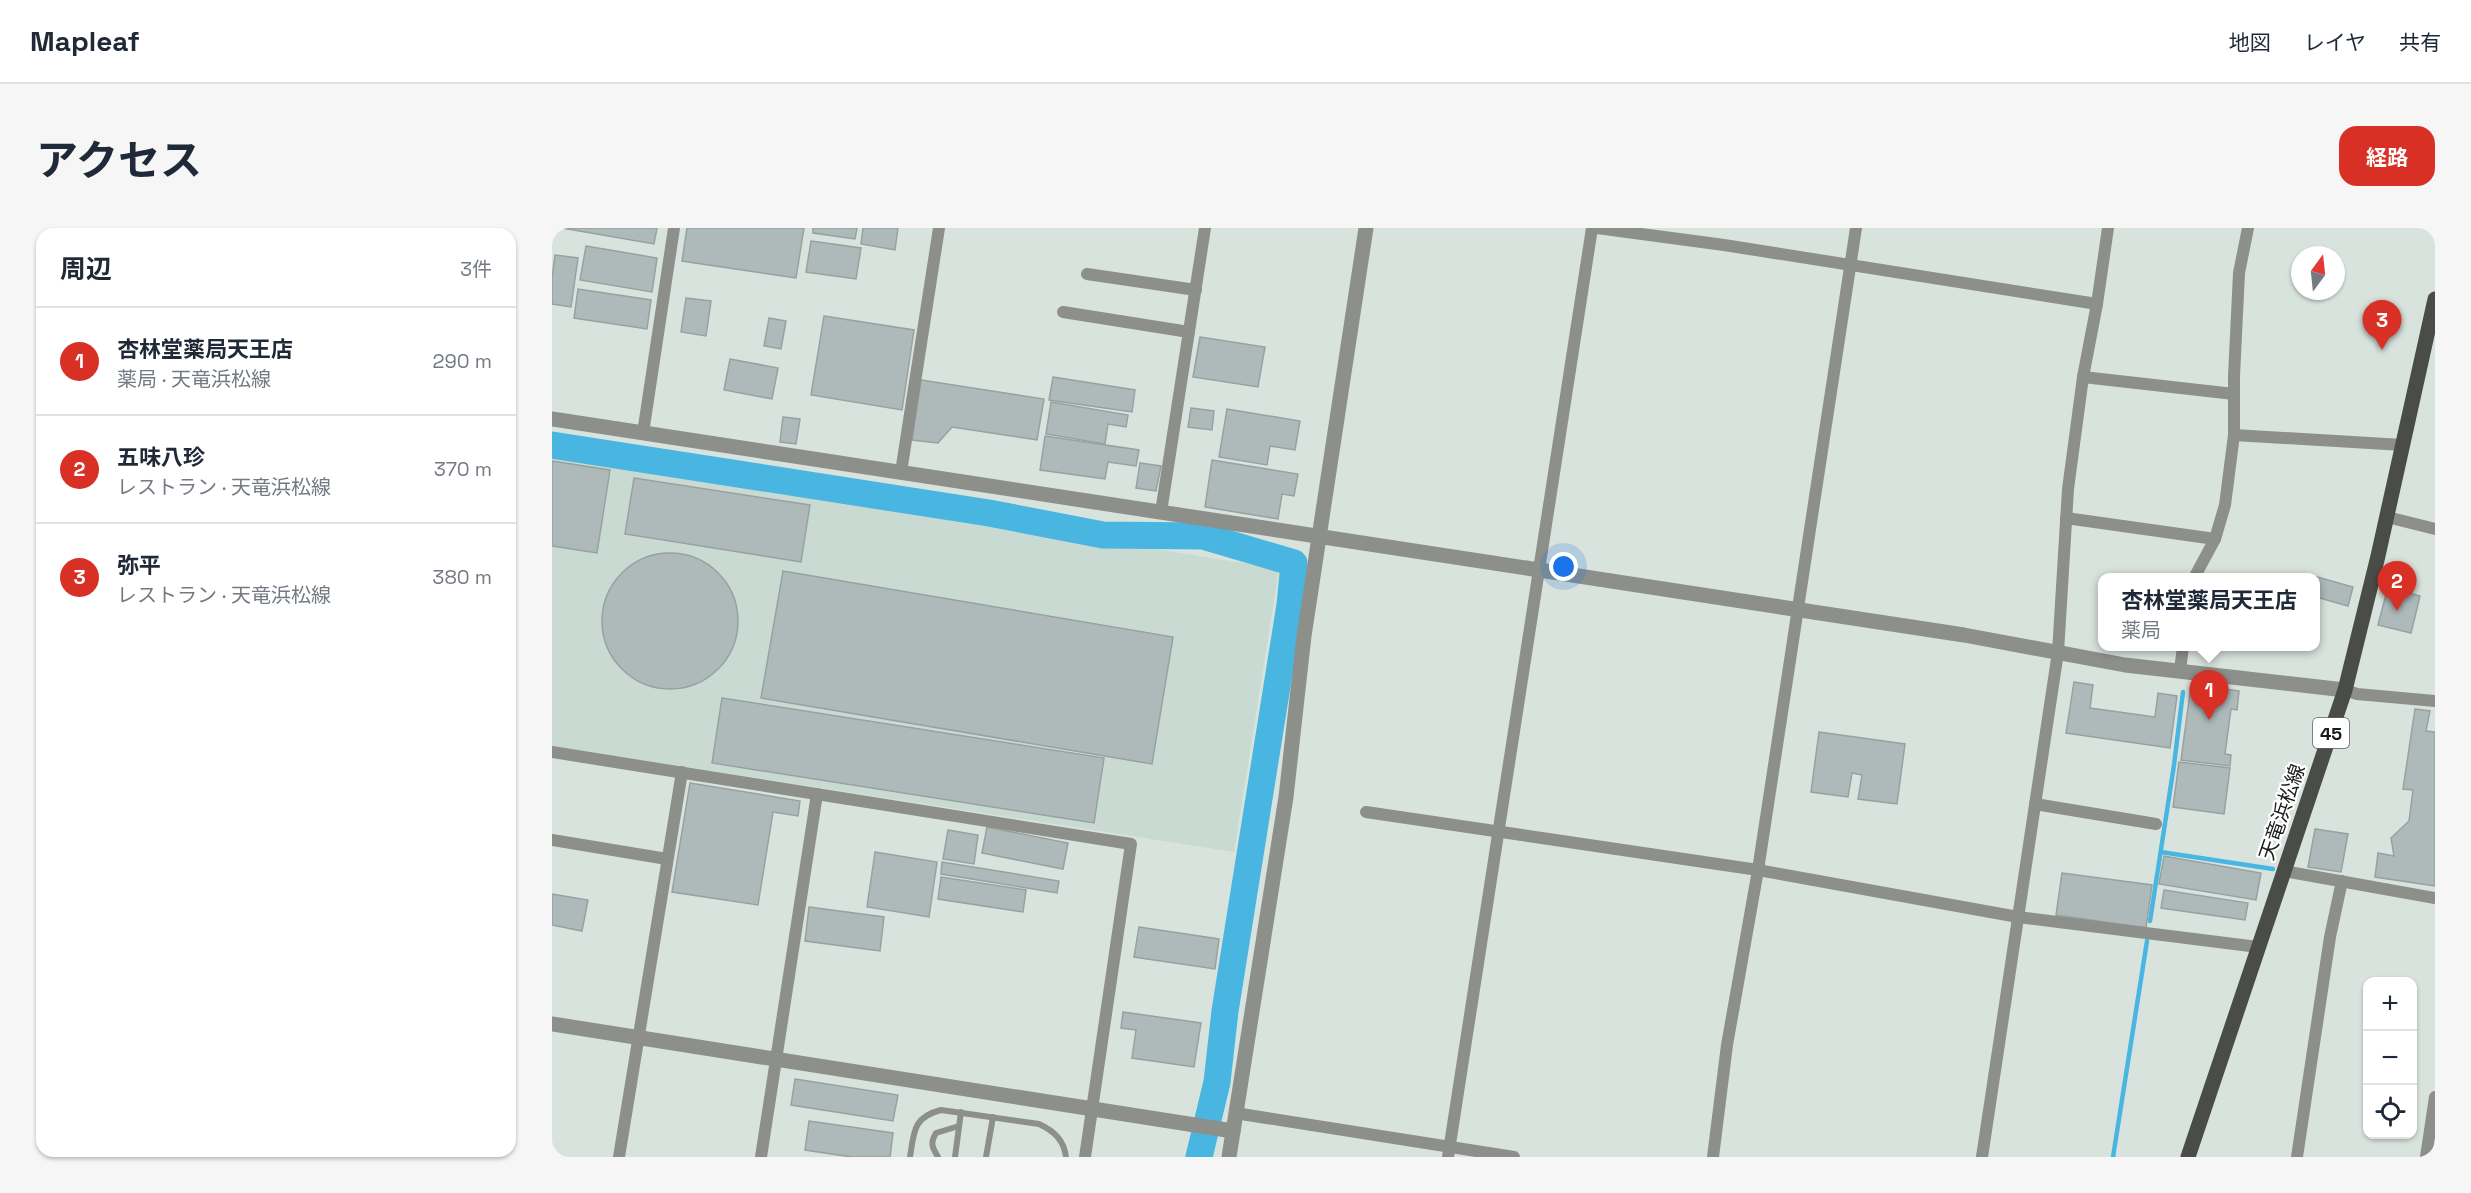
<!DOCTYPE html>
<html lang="ja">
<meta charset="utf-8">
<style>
body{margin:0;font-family:"Space Grotesk","Noto Sans JP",sans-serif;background:#f6f6f7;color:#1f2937}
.controls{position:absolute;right:18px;bottom:18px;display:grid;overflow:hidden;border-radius:12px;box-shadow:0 2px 4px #0004}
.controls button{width:54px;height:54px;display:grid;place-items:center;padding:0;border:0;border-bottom:2px solid #e0e1e3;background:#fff;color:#1f2937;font:30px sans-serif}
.compass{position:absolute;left:1739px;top:18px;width:54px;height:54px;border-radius:50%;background:#fff;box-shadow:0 2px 4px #0004;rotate:15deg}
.you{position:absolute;left:1012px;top:339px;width:21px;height:21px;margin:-15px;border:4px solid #fff;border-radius:50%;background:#1a73e8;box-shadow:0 0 0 9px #1a73e833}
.badge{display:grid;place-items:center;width:39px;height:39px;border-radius:50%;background:#d93025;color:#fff;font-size:20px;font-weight:700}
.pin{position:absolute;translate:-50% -50px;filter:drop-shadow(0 2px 3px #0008)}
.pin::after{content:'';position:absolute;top:32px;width:21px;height:18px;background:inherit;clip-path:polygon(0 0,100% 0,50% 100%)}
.popup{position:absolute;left:1546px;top:345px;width:222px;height:78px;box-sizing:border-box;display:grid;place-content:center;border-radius:12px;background:#fff;filter:drop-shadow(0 2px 4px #0005);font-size:20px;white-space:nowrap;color:#747a83}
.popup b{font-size:22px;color:#1f2937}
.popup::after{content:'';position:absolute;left:50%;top:100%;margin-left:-12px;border:12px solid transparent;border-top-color:#fff}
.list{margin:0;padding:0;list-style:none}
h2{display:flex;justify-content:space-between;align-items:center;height:78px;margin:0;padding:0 24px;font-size:26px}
h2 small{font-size:20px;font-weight:400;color:#747a83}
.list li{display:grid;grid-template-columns:39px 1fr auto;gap:18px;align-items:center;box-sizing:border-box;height:108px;padding:0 24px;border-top:2px solid #e0e1e3}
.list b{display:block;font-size:22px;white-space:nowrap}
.list p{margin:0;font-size:20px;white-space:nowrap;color:#747a83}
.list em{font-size:20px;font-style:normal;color:#747a83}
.icon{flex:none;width:33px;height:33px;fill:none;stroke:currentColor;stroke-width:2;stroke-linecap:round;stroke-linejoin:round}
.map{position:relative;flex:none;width:1883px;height:929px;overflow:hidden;border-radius:18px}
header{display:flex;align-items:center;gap:36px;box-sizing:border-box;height:84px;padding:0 30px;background:#fff;border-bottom:2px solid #e0e1e3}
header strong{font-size:28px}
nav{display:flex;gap:33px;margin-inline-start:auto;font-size:21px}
.intro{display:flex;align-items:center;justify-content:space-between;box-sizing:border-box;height:144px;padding:0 36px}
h1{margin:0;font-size:42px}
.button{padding:15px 27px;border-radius:18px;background:#d93025;color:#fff;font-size:21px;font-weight:700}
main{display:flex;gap:36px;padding:0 36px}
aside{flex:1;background:#fff;border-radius:18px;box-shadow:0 2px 4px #0004}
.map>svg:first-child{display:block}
</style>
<header>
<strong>Mapleaf</strong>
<nav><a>地図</a><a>レイヤ</a><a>共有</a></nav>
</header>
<div class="intro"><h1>アクセス</h1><a class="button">経路</a></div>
<main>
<aside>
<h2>周辺<small>3件</small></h2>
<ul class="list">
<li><span class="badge">1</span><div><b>杏林堂薬局天王店</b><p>薬局 · 天竜浜松線</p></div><em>290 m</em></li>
<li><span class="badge">2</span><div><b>五味八珍</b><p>レストラン · 天竜浜松線</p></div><em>370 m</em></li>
<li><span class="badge">3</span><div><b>弥平</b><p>レストラン · 天竜浜松線</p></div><em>380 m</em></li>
</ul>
</aside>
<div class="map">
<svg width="1883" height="929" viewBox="0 0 1883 929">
<rect width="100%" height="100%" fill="#d9e3dd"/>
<polygon fill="#c8dad1" points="0,224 727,341 682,624 0,518"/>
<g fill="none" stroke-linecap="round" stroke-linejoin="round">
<g stroke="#49b6e2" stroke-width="4.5">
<polyline points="1609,624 1721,641"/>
<polyline points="1598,693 1622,537 1631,464"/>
<polyline points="1561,929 1595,713"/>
</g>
<polyline stroke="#49b6e2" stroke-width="27" points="0,217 437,285 551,307 651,308 742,335 738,377 673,783 665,854 647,929"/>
</g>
<g fill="#aebaba" stroke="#96a2a1" stroke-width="1.5">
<polygon points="10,0 105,0 102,16"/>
<polygon points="135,0 252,0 244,50 130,33"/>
<polygon points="261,0 305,0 303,11 261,5"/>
<polygon points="311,0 346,0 343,22 309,16"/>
<polygon points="259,13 309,20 304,51 254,44"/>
<polygon points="34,18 105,30 100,64 28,52"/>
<polygon points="3,27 26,30 19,79 0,76 0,50"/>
<polygon points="26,61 99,72 95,101 22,90"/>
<polygon points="134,70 159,73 154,108 129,104"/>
<polygon points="272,88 362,102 350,182 259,167"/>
<polygon points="217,90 234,93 229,121 212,118"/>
<polygon points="648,109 713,119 706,159 641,149"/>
<polygon points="178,131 226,140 220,171 172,162"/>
<polygon points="501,149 583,162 580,184 497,172"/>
<polygon points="369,152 492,171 485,212 400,199 386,215 360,212"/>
<polygon points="499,174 576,187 574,199 556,196 553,216 494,206"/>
<polygon points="639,180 662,183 660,202 636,199"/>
<polygon points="675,181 748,193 743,222 718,218 715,237 667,229"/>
<polygon points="231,189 248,191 244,216 228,214"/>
<polygon points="493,208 587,222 584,238 556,234 553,251 488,242"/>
<polygon points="660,232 746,246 742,268 730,266 726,291 653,279"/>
<polygon points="0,233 58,242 45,325 0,318"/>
<polygon points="588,235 609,238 604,263 584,260"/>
<polygon points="82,250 258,277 249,334 73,306"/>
<circle cx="118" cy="393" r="68"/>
<polygon points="231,343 621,409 600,536 209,470"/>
<polygon points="1758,347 1801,359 1796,378 1764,369 1764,350 1758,350"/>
<polygon points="1836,359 1868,368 1859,405 1826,397"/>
<polygon points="1522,454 1541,457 1538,480 1603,489 1606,465 1625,468 1618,520 1514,505"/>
<polygon points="1639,457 1687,463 1685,482 1679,481 1673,526 1679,527 1678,538 1629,532"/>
<polygon points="170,470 552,530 542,595 160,535"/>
<polygon points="1863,481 1878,483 1874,503 1883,504 1883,658 1823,649 1826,625 1842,628 1839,610 1857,593 1861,562 1851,561"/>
<polygon points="1267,504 1353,516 1345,576 1306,571 1310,547 1300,545 1296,569 1259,564"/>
<polygon points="1627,534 1678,540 1672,586 1621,579"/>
<polygon points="138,555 248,573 246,588 221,584 206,677 120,664"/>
<polygon points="435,599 516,615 511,641 430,625"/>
<polygon points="1763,601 1796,606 1789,644 1756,639"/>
<polygon points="396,602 426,607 422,636 391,631"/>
<polygon points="323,624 385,634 377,689 315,679"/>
<polygon points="1612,628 1709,645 1704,672 1607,656"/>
<polygon points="390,634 507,653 505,665 389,646"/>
<polygon points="1510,645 1600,657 1594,700 1504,687"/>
<polygon points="389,649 474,662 471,684 386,671"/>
<polygon points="1612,662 1696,675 1693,692 1609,680"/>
<polygon points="0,666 36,672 30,703 0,697"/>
<polygon points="257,679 332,689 328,723 253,713"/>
<polygon points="587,699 667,711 663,741 582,729"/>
<polygon points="571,784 649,795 642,839 580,830 584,802 569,800"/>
<polygon points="243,851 346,867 341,893 239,877"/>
<polygon points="257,893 341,905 338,929 300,929 253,922"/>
</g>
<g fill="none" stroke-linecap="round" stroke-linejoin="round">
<g stroke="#8d8f8b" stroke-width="6">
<path d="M358,929C362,904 361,889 389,882L487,896C502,903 512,912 514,929"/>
<path d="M386,929C380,919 378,915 384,905L407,898"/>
<polyline points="403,929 409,884"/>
<polyline points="434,929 441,889"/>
</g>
<g stroke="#8d8f8b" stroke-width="12">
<polyline points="1045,0 1172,17 1545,76"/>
<polyline points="535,46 644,62"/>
<polyline points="511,84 637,104"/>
<polyline points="1531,149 1682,166"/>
<polyline points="91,205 122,0"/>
<polyline points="1682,207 1851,217"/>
<polyline points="349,244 387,0"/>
<polyline points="609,284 653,0"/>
<polyline points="1835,289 1883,301"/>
<polyline points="1514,290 1663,311"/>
<polyline points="1642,350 1663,311 1673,277 1682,207 1682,148 1687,45 1696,0"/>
<polyline points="1628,443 1631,418"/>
<polyline points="1793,462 1805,466 1883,473"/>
<polyline points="0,524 579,616 533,929"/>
<polyline points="1483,576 1604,596"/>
<polyline points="814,584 1206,642 1466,689 1706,719"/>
<polyline points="0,612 115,631"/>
<polyline points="1732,643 1883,670"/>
<polyline points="683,885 962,929"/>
<polyline points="67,929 130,544"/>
<polyline points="209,929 265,566"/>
<polyline points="896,929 1040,0"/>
<polyline points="1161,929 1175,817 1206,642 1304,0"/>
<polyline points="1430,929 1506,424 1516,261 1531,149 1545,76 1556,0"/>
<polyline points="1745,929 1778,709 1790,653"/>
<polyline points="1874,929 1883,869"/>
</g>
<g stroke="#8d8f8b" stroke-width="15">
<polyline points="0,191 1412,407 1573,437 1793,462"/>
<polyline points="0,796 681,903"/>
<polyline points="677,929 734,569 752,408 814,0"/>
</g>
<polyline stroke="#4a4d47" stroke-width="15" points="1636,929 1793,462 1826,328 1883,71"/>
</g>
<g text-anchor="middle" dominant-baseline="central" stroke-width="4.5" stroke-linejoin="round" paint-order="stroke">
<rect fill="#fff" stroke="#5d605f" stroke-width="1.5" x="1761" y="490" width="36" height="30" rx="4.5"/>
<g font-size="18" font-weight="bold" fill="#181c1a">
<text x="1779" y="505">45</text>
</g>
<g font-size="20" fill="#181c1a" stroke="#fff">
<text transform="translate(1730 584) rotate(-71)">天竜浜松線</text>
</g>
</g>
</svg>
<div class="controls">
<button>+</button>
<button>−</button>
<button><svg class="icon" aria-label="locate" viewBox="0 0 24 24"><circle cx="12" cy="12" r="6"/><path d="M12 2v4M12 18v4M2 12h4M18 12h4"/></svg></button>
</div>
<svg class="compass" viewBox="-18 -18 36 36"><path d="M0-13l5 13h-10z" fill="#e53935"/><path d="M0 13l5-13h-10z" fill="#747a83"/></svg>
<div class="you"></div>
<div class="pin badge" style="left:1657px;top:492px">1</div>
<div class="popup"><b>杏林堂薬局天王店</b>薬局</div>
<div class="pin badge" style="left:1845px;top:383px">2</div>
<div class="pin badge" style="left:1830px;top:122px">3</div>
</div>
</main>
